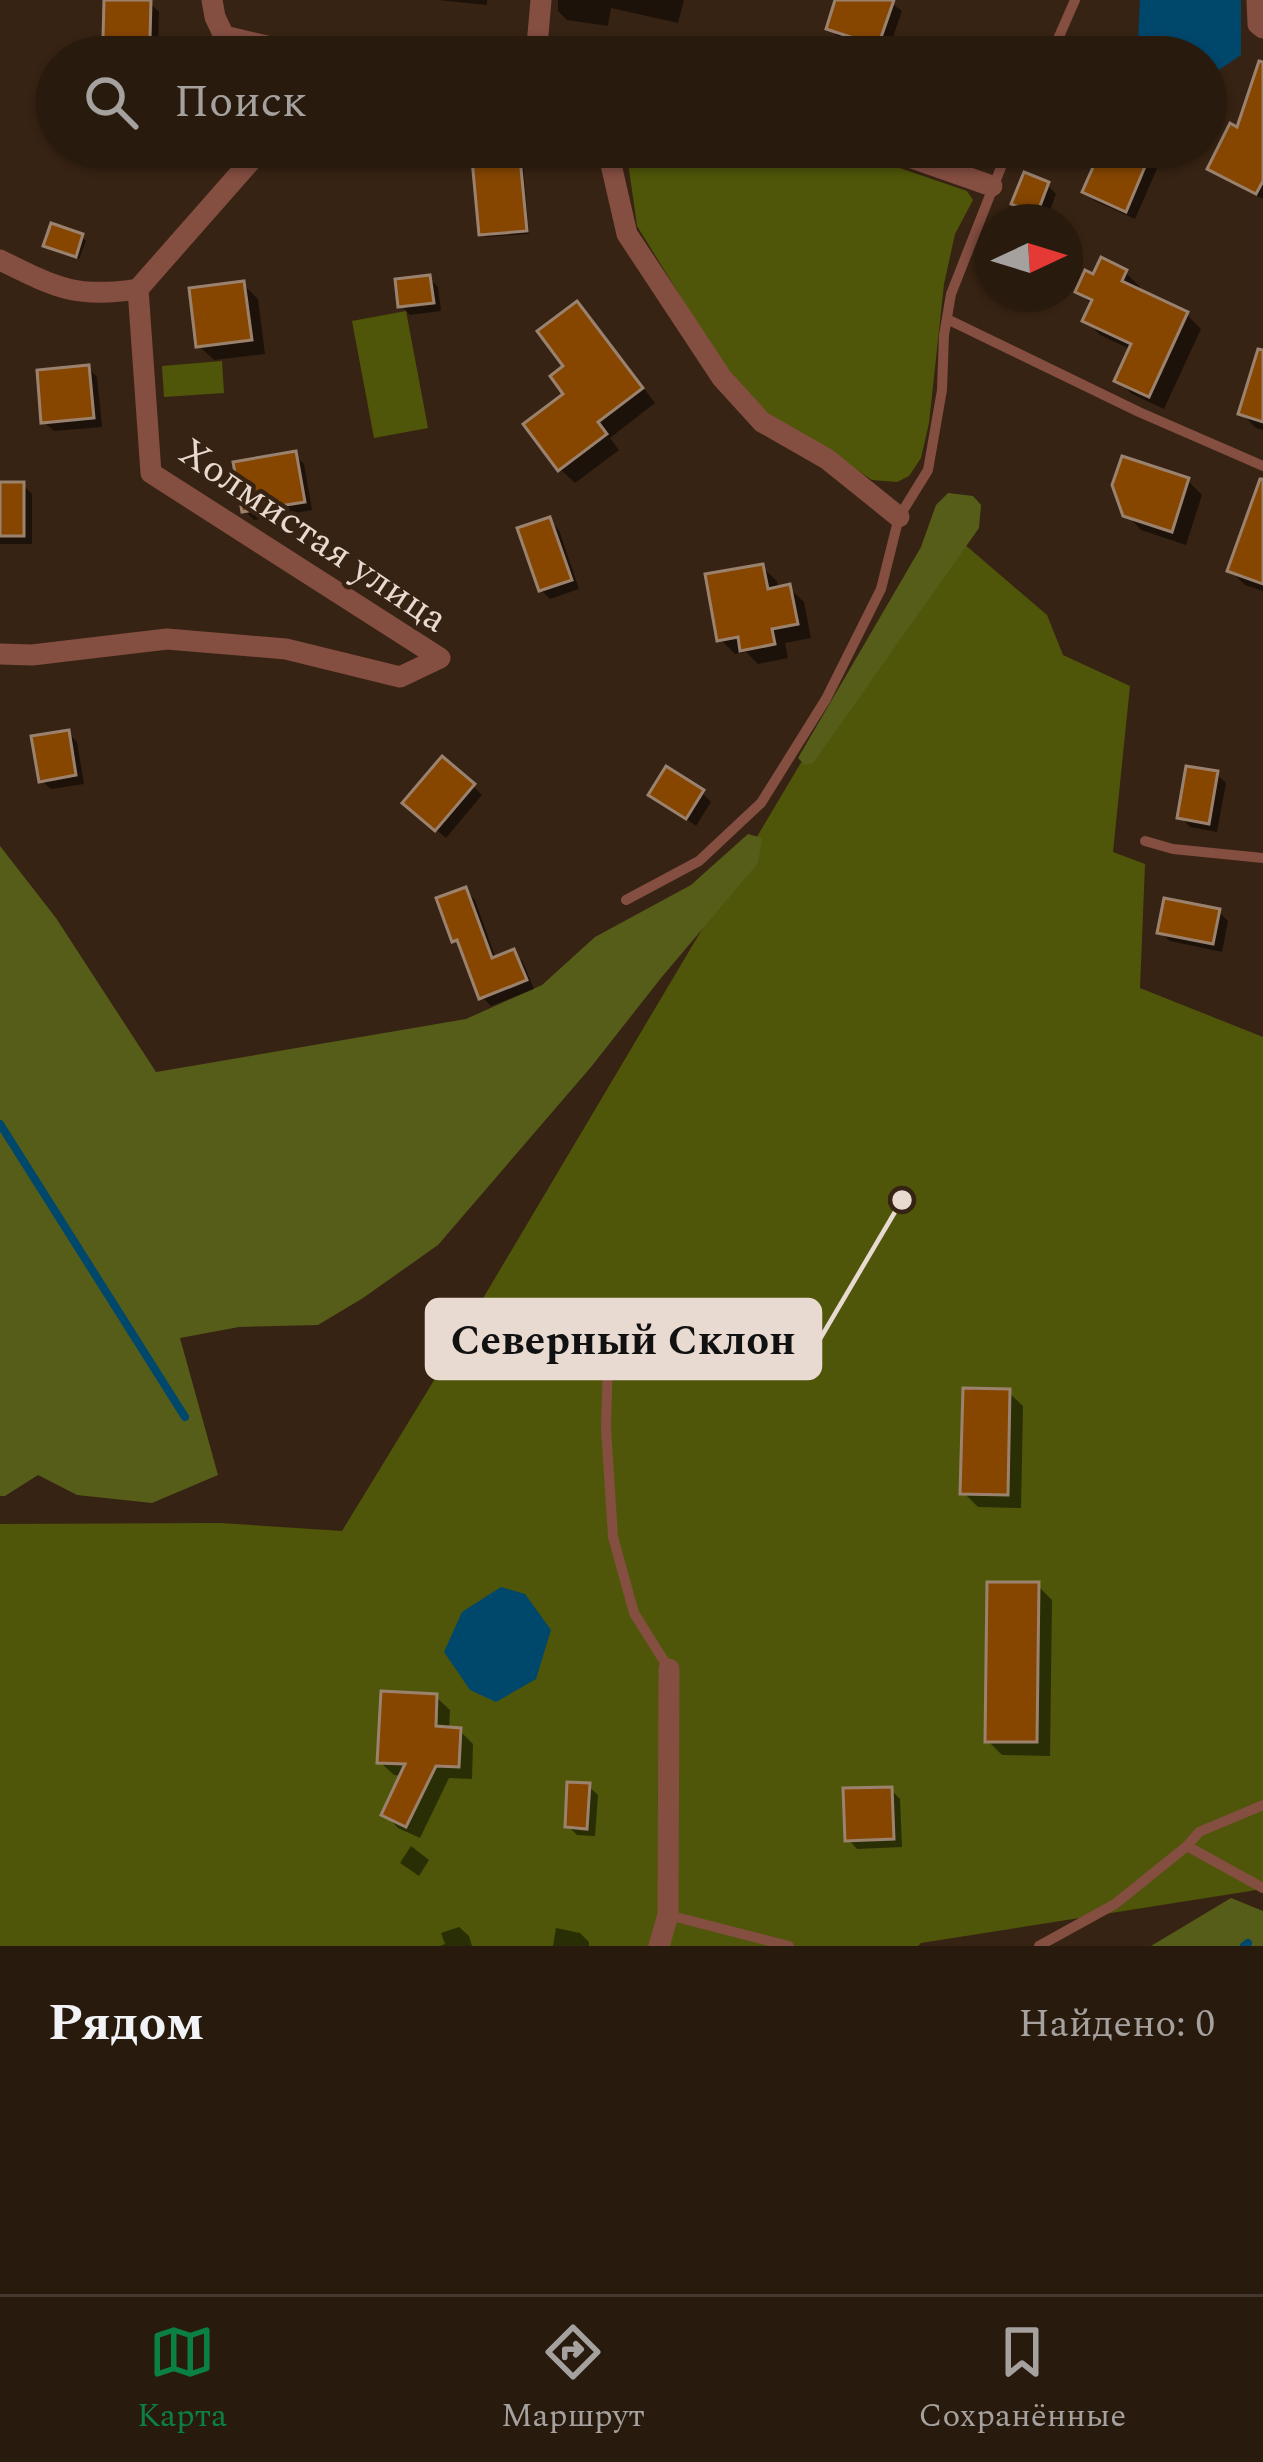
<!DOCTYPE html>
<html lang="ru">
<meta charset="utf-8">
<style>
body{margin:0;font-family:Spectral,serif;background:#35271c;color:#f1f3f6}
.compass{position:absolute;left:975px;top:204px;width:108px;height:108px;border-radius:50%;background:#291a0e;box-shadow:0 3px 9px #0004;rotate:86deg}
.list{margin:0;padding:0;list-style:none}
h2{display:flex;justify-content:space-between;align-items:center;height:156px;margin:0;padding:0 48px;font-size:51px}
h2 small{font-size:39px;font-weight:400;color:#a5a19e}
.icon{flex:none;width:66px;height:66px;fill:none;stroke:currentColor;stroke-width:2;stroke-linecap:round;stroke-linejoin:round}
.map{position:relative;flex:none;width:1263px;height:1946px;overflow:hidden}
.search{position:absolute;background:#291a0e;box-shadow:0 3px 9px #0004;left:36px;right:36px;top:36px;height:132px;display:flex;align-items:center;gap:30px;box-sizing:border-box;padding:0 42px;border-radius:66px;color:#a5a19e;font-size:45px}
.sheet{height:348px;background:#291a0e}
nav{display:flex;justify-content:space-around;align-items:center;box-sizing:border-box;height:168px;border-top:3px solid #45382e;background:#291a0e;font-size:33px;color:#a5a19e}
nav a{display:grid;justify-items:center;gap:6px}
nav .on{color:#0b8043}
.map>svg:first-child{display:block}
</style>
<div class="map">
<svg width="1263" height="1946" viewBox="0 0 1263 1946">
<rect width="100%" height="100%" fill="#372313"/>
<g fill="#4f5609">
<polygon points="630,147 838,147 967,191 973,200 955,234 944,284 929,423 921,458 909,476 897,482 872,480 830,452 763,415 731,378 637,226 628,162"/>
<polygon points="406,311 428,428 374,438 352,321"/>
<polygon points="222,361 224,393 164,397 162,366"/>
<polygon points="942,525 1047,615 1063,655 1130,686 1113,852 1145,864 1140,988 1263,1037 1263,1889 921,1943 918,1946 0,1946 0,1524 220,1523 342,1531 444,1364"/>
</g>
<g fill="#565d19">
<polygon points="948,493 973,496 981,505 979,528 813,763 805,765 798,758 921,547 936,505"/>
<polygon points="748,834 762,838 758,863 661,978 591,1067 438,1245 363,1298 318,1325 239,1327 180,1338 218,1475 152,1503 77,1495 38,1475 5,1496 0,1496 0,846 56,918 156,1072 466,1019 542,985 595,937 691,885"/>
<polygon points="1231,1898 1263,1911 1263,1946 1151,1946"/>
</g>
<g fill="#00476c">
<polygon points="1140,0 1241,0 1241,55 1216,72 1206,72 1206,57 1137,57"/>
<polygon points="501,1587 525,1594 551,1630 536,1679 496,1702 470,1690 444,1652 462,1612"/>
</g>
<g fill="#0007">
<polygon points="438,0 487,0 487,5"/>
<polygon points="558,0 684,0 678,23 611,8 608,26 567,20 558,11"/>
<polygon points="838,0 887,0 902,11 887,54 838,37 829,28"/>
<polygon points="150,3 159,12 158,47 115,46 106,37"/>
<polygon points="1263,75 1263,199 1219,176 1210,168 1239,131"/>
<polygon points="125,147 179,147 177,160 128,151"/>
<polygon points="1106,147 1119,147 1148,160 1157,169 1135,219 1095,201 1086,192"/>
<polygon points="518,148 522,151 529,234 486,237 482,234"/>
<polygon points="1047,185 1056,194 1046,221 1024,213 1015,203"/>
<polygon points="82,237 86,241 79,259 47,245"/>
<polygon points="1125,272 1140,287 1138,291 1186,314 1201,329 1164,409 1132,394 1118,380 1132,350 1100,335 1086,320 1093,306 1078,291 1095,278"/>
<polygon points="429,278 438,287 441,311 410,315 401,305"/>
<polygon points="243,284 258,299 265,354 214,360 199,346"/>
<polygon points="577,305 591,319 655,403 610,438 619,450 575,483 560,469 567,366"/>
<polygon points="1263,350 1263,430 1256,428 1241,413"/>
<polygon points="88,368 97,377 102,427 54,431 44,422"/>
<polygon points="295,455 304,464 312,510 254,520 245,511"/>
<polygon points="1188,481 1202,495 1186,545 1141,530 1126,514"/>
<polygon points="0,485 23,485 32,494 32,544 0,544"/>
<polygon points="1263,514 1263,591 1245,585 1230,570"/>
<polygon points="550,520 559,530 579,589 550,599 541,590"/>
<polygon points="762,567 777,581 778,590 789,588 804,602 811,638 785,643 788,658 758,664 746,652 735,654 720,639"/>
<polygon points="68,733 77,742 84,784 51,789 41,780"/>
<polygon points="1216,774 1226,783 1217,832 1190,827 1181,817"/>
<polygon points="473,786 482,795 446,838 415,812"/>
<polygon points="702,793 711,802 696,826 652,794"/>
<polygon points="465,890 475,900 496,959 514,953 523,962 534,989 491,1006 482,997 463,949 454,940"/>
<polygon points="1219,912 1228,921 1222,952 1170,941 1160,932"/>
<polygon points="1008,1392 1023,1406 1021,1508 978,1507 963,1492"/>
<polygon points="1037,1585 1052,1600 1050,1756 1002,1755 988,1741"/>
<polygon points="436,1697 450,1710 449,1730 460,1731 473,1744 472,1779 449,1778 420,1838 398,1828 385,1814 403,1776 394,1775 380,1762"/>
<polygon points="588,1786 598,1795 595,1836 577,1835 568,1826"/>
<polygon points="891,1790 900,1799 902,1847 857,1849 848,1839"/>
<polygon points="411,1846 429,1860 419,1876 400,1863"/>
<polygon points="459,1927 469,1936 472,1946 440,1946 445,1944 441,1933"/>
<polygon points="556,1928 580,1933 589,1942 589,1946 553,1946"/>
</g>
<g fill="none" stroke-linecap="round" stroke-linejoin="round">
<g stroke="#00476c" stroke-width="8">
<polyline points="0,1124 185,1417"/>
<polyline points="1244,1946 1248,1943"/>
</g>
</g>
<g fill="#864600" stroke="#9b826f" stroke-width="3">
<polygon points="104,0 151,0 150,39 103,38"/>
<polygon points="835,0 894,0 878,46 826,29"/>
<polygon points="1259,61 1263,62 1263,181 1256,194 1207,169 1230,123 1237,127"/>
<polygon points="519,147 527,231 479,235 471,149"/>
<polygon points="1102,147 1126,147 1149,157 1126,212 1082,192"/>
<polygon points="1024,172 1049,182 1037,214 1011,204"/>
<polygon points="51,223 83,234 76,257 43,246"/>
<polygon points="1101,257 1127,270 1122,281 1188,312 1149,397 1114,381 1131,344 1082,321 1092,300 1075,292 1085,270 1093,274"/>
<polygon points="430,275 434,303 398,307 395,279"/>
<polygon points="244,281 252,340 196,347 189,288"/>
<polygon points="577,301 643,388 598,422 607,434 558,471 523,424 563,394 550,376 563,366 537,331"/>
<polygon points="1258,349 1263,350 1263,422 1238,414"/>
<polygon points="89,365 94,418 41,423 37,370"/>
<polygon points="296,451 305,502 242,512 233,462"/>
<polygon points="1122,456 1189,478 1172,532 1123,516 1112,485"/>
<polygon points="1260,479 1263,479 1263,584 1227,571"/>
<rect x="0" y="482" width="24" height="54"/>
<polygon points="550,517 572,580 539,591 517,528"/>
<polygon points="763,564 768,589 790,584 798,624 772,629 775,644 740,651 738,637 717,641 705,574"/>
<polygon points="69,730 76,775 39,782 31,736"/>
<polygon points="442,756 475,784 435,831 402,803"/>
<polygon points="666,766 704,790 686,819 648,795"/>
<polygon points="1186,766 1218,771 1209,824 1177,818"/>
<polygon points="466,887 492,958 514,949 527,980 479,999 457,940 452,942 436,898"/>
<polygon points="1164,898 1220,909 1213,944 1157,933"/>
<polygon points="963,1388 1010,1389 1008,1495 960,1494"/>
<polygon points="987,1582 1039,1582 1037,1742 985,1742"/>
<polygon points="381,1691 437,1694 436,1726 461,1728 459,1767 436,1766 406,1827 381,1815 405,1764 377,1763"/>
<polygon points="567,1782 590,1783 587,1829 565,1827"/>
<polygon points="892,1787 894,1839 845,1841 843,1788"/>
</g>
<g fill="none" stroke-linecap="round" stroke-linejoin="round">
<g stroke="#844e41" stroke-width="10">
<polyline points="1050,57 1075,0"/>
<polyline points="947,319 1139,412 1263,466"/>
<polyline points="1145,841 1173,849 1263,858"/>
<polyline points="626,900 699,861 761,803 826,699 881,589 899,517 928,470 942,390 944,335 951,294 1009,147"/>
<polyline points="609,1324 606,1428 613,1537 634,1613 669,1669"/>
<polyline points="1187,1846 1263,1888"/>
<polyline points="668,1915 789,1946"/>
<polyline points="1039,1946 1115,1904 1187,1846 1199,1832 1263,1805"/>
</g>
<g stroke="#844e41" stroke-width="21">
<polyline points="212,0 215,17 224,36 314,57"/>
<polyline points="1257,0 1258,24 1263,28"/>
<polyline points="536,57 541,0"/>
<polyline points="607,147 627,234 722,378 762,422 827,459 899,517"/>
<polyline points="881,147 992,186"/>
<path d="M0,260C55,287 75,299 138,289"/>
<polyline points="0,654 32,655 167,639 286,649 400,677 440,658 151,473 138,289 263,147"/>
<polyline points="659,1946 668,1915 669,1669"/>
</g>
</g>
<g text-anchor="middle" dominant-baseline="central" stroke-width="9" stroke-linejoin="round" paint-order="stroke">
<g font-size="39" fill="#e8dad0" stroke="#372313">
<text transform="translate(313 536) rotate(34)">Холмистая улица</text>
</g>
</g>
<path fill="none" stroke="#e8dad0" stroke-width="4.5" d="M902 1200L820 1339"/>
<circle fill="#e8dad0" stroke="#372313" stroke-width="4.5" cx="902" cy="1200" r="12"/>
<rect fill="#e8dad0" stroke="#e8dad0" stroke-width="4.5" x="427" y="1300" width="393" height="78" rx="12"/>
<g font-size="42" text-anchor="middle" font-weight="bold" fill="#111">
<text x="623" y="1354">Северный Склон</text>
</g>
</svg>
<svg class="compass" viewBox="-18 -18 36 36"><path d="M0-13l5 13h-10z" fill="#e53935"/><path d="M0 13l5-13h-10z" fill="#a5a19e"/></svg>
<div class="search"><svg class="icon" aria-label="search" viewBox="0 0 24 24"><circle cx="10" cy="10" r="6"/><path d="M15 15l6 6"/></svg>Поиск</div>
</div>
<section class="sheet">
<h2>Рядом<small>Найдено: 0</small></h2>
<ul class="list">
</ul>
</section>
<nav>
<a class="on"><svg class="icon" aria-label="map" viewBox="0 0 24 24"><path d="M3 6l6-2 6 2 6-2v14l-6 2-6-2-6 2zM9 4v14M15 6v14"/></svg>Карта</a>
<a><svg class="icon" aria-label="directions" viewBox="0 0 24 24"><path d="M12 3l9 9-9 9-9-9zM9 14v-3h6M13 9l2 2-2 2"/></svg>Маршрут</a>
<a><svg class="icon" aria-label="saved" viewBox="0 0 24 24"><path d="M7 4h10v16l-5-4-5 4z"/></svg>Сохранённые</a>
</nav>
